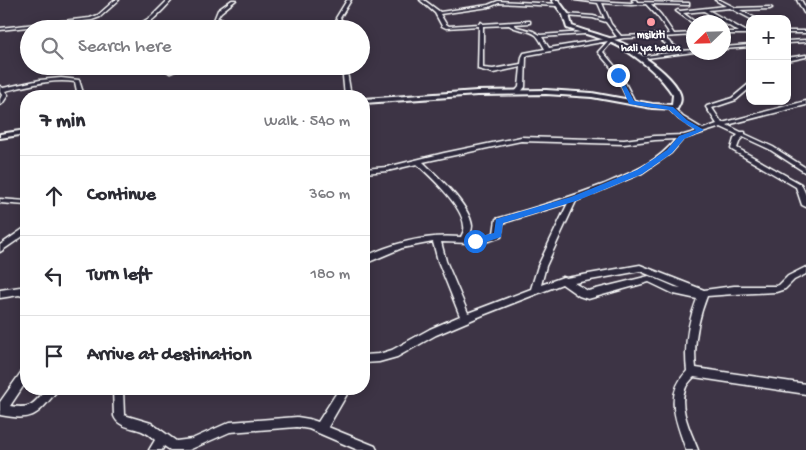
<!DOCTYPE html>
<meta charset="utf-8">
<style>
body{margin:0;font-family:"Gochi Hand",sans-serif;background:#f7f7f7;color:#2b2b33}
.controls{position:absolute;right:15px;top:15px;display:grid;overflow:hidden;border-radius:10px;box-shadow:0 2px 12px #0003}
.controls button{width:45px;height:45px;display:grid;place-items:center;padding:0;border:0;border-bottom:1px solid #e1e1e2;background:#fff;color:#2b2b33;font:25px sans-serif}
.compass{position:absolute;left:686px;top:15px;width:45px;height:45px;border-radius:50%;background:#fff;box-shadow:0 2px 12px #0003;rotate:247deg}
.stop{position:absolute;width:15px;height:15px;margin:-11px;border:4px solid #1a73e8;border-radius:50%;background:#fff}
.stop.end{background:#1a73e8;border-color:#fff;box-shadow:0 1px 5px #0008}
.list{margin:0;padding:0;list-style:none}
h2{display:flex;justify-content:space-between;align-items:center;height:65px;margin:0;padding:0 20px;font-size:21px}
h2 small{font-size:16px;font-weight:400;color:#7c7c81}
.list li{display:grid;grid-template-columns:32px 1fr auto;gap:15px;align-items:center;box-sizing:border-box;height:80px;padding:0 20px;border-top:1px solid #e1e1e2}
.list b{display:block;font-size:19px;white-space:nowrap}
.list em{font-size:16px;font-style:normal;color:#7c7c81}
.icon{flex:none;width:28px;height:28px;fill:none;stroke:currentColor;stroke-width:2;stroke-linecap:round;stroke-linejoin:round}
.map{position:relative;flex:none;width:806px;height:450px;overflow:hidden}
.search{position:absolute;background:#fff;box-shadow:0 2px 12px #0003;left:20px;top:20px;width:350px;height:55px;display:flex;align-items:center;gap:12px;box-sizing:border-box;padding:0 18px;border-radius:28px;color:#7c7c81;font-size:19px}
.panel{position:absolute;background:#fff;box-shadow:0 2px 12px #0003;left:20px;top:90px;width:350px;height:305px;border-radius:20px}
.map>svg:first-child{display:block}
</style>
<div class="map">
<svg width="806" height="450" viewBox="0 0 806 450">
<rect width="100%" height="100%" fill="#3d3445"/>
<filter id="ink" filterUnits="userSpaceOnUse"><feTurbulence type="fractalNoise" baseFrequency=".02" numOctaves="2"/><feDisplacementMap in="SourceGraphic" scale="10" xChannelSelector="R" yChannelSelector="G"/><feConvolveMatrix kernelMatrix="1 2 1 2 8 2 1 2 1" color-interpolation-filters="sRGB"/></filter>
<g filter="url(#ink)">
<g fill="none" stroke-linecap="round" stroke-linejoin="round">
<g stroke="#fff" stroke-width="3">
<g id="minor">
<polygon points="115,0 119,0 100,17 92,20 0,30 0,28 90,18 98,15"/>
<path d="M168,0H172C162,11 147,29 131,29L151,17Z"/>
<polygon points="232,0 236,0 221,12 217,18 230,21 230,23 214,20 218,10"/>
<polygon points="347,0 351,0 340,18 344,24 343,29 339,29 340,24 336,18"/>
<path d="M420,0H424L440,12L488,5L498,1L559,4V6H558L499,3L489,7L440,14L446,24L449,26L479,24L481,22L483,24L529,21H530V23L514,24L517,27L533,31L540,35L584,32L586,33L584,34L542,37L549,48L617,37L606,22L593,18L565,16V14H566L593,16L605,19L598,3L575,0L631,3L634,2L632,0H636L637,2L688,3H689V5L651,4L661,15L674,34L694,33V35L663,37L681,51L694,50V52L639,59L637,58V57L676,52L657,37L624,38L613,40L603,52L619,71L635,102L632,104L629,102L614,71L598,52L608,41L528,55L526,57L525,87L520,93L518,94L515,92L519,87L521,67L493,73L478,69L479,26L446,28L442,26L435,13ZM602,3L631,5L646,4L658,17L670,34L621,36L611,24ZM509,25C517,31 528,29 536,35C540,39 542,44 545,49L524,53L522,57L521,64L493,69L483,68V26Z"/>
<polygon points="715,0 720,0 736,8 770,7 772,8 770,9 740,10 757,19 751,19 730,8 708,10 747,32 747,34 724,34 724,32 739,32 704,11 683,13 695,22 694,22 694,24 676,11 678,10 680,11 726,6"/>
<polygon points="797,0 801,0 806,9 806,14 804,13"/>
<rect x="787" y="31" width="19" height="2"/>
<polygon points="806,40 806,42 787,43 787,41"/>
<polygon points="750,45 750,47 724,49 724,47"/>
<polygon points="806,55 806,57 787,61 787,58"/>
<polygon points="179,66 187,66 170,73 167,71"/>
<polygon points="342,66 346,66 351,96 345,96"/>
<path d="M61,78L79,80L84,96H78L75,82C52,78 27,86 5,91L8,95L2,104L0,105V99L2,95L0,92V86L3,88L40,80Z"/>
<path d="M750,83V88L736,100L712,108L722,123L806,101V105L727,125L741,132H745V134L773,147L806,168V173L769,149L743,137L740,140L737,148L801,184L806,195V207L802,205L796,187L732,150L731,149L734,139L738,135L721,127L683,139L671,153L642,173L576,201L546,266L541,285L563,277L566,278L640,265L704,290L734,286H776L779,285L788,276L806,267V274L794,280L785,289L776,292L734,294L707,296C698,319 693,344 696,368L806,384V394L694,377C691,380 688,383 686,387C677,406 691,432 698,450H686C677,422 663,396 687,371C684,346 688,322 697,299L674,294L649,282L588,299L579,296L562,284L483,315L436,335L397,357L379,362L364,363V355L379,354L392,350L430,329L460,316L438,261L433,242L402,248L364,264V257C395,242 427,234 461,237C463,233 465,230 464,226C463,206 431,177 417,164L387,171L364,173V169L387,167L444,153L521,137L624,140L655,136L684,135L698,131L679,119L669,109V107H673L683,117L703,129L717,124L706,107L707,106L732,98ZM676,139C656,164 631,173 602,185C568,198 532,209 496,219L494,233C486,237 478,238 469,237C470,234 472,230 472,226C470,205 437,176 423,162L521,141L624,144L655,140ZM568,203L538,266L531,289L468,313L446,261L441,242C462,242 481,246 501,237L503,223ZM640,271L681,288L675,287L649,276L588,291L574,283Z"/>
<polygon points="0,199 26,201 26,205 0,203"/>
<polygon points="26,227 26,234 0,252 0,245"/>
<polygon points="20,287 26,290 26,297 19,295 0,298 0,290"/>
<path d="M26,369V382L10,406C31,409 33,405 46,389H57L56,392C36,417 32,421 0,415V402L22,371Z"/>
<path d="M113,389H123L124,415L151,423L176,441L192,439L230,422L297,417L309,419L318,422L339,389H350L328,427L375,446L377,450H358L309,429L297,427L230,432L189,450H170L164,446L162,450H149L155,440C151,436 147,433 142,431C131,427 118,427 114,416Z"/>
</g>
</g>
<g stroke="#fff" stroke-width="4">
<g id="tertiary">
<path d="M552,0H558L569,15L572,26C588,32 611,37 626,45C642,55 674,76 680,94C682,100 680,104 677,109L652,108L592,97L546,94L477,95L364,103V99L477,91L546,90L592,93L652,104L672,105L673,95C661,76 642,60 622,48C607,39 584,34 567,28L563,15Z"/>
<polygon points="26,130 26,134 0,138 0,134"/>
</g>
</g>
<use href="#minor" fill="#2f2a3d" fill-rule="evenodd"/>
<use href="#tertiary" fill="#2f2a3d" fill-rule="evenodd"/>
</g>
</g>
<polygon fill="#1a73e8" points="616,73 620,75 634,101 673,107 687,120 704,130 684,139 672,153 642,174 576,201 503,223 501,237 483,243 472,243 472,238 494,233 496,219 571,197 637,170 667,150 679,136 696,130 683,122 669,110 629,104"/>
<circle fill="#ff9aa2" stroke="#2f2a3d" stroke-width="2" cx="651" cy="22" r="5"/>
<g text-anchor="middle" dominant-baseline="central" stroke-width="4" stroke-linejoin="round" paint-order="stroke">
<g font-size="11" font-weight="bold" fill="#fff" stroke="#2f2a3d">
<text x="651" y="36">msikiti<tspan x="651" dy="13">hali ya hewa</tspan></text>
</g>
</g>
</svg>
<div class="controls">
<button>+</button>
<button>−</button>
</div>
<svg class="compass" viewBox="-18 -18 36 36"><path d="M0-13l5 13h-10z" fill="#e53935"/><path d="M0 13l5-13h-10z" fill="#7c7c81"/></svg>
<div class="stop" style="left:475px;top:241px"></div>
<div class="stop end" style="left:618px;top:75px"></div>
<div class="search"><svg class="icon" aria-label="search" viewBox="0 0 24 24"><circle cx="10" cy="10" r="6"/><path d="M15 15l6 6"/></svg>Search here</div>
<section class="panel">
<h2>7 min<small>Walk · 540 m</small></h2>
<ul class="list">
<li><svg class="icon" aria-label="ahead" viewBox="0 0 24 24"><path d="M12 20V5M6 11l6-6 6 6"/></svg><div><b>Continue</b></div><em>360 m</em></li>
<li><svg class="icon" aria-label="left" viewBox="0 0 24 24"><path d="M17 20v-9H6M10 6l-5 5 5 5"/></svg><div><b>Turn left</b></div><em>180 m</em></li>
<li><svg class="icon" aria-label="arrive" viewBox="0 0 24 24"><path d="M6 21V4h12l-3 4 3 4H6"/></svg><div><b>Arrive at destination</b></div></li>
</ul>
</section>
</div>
